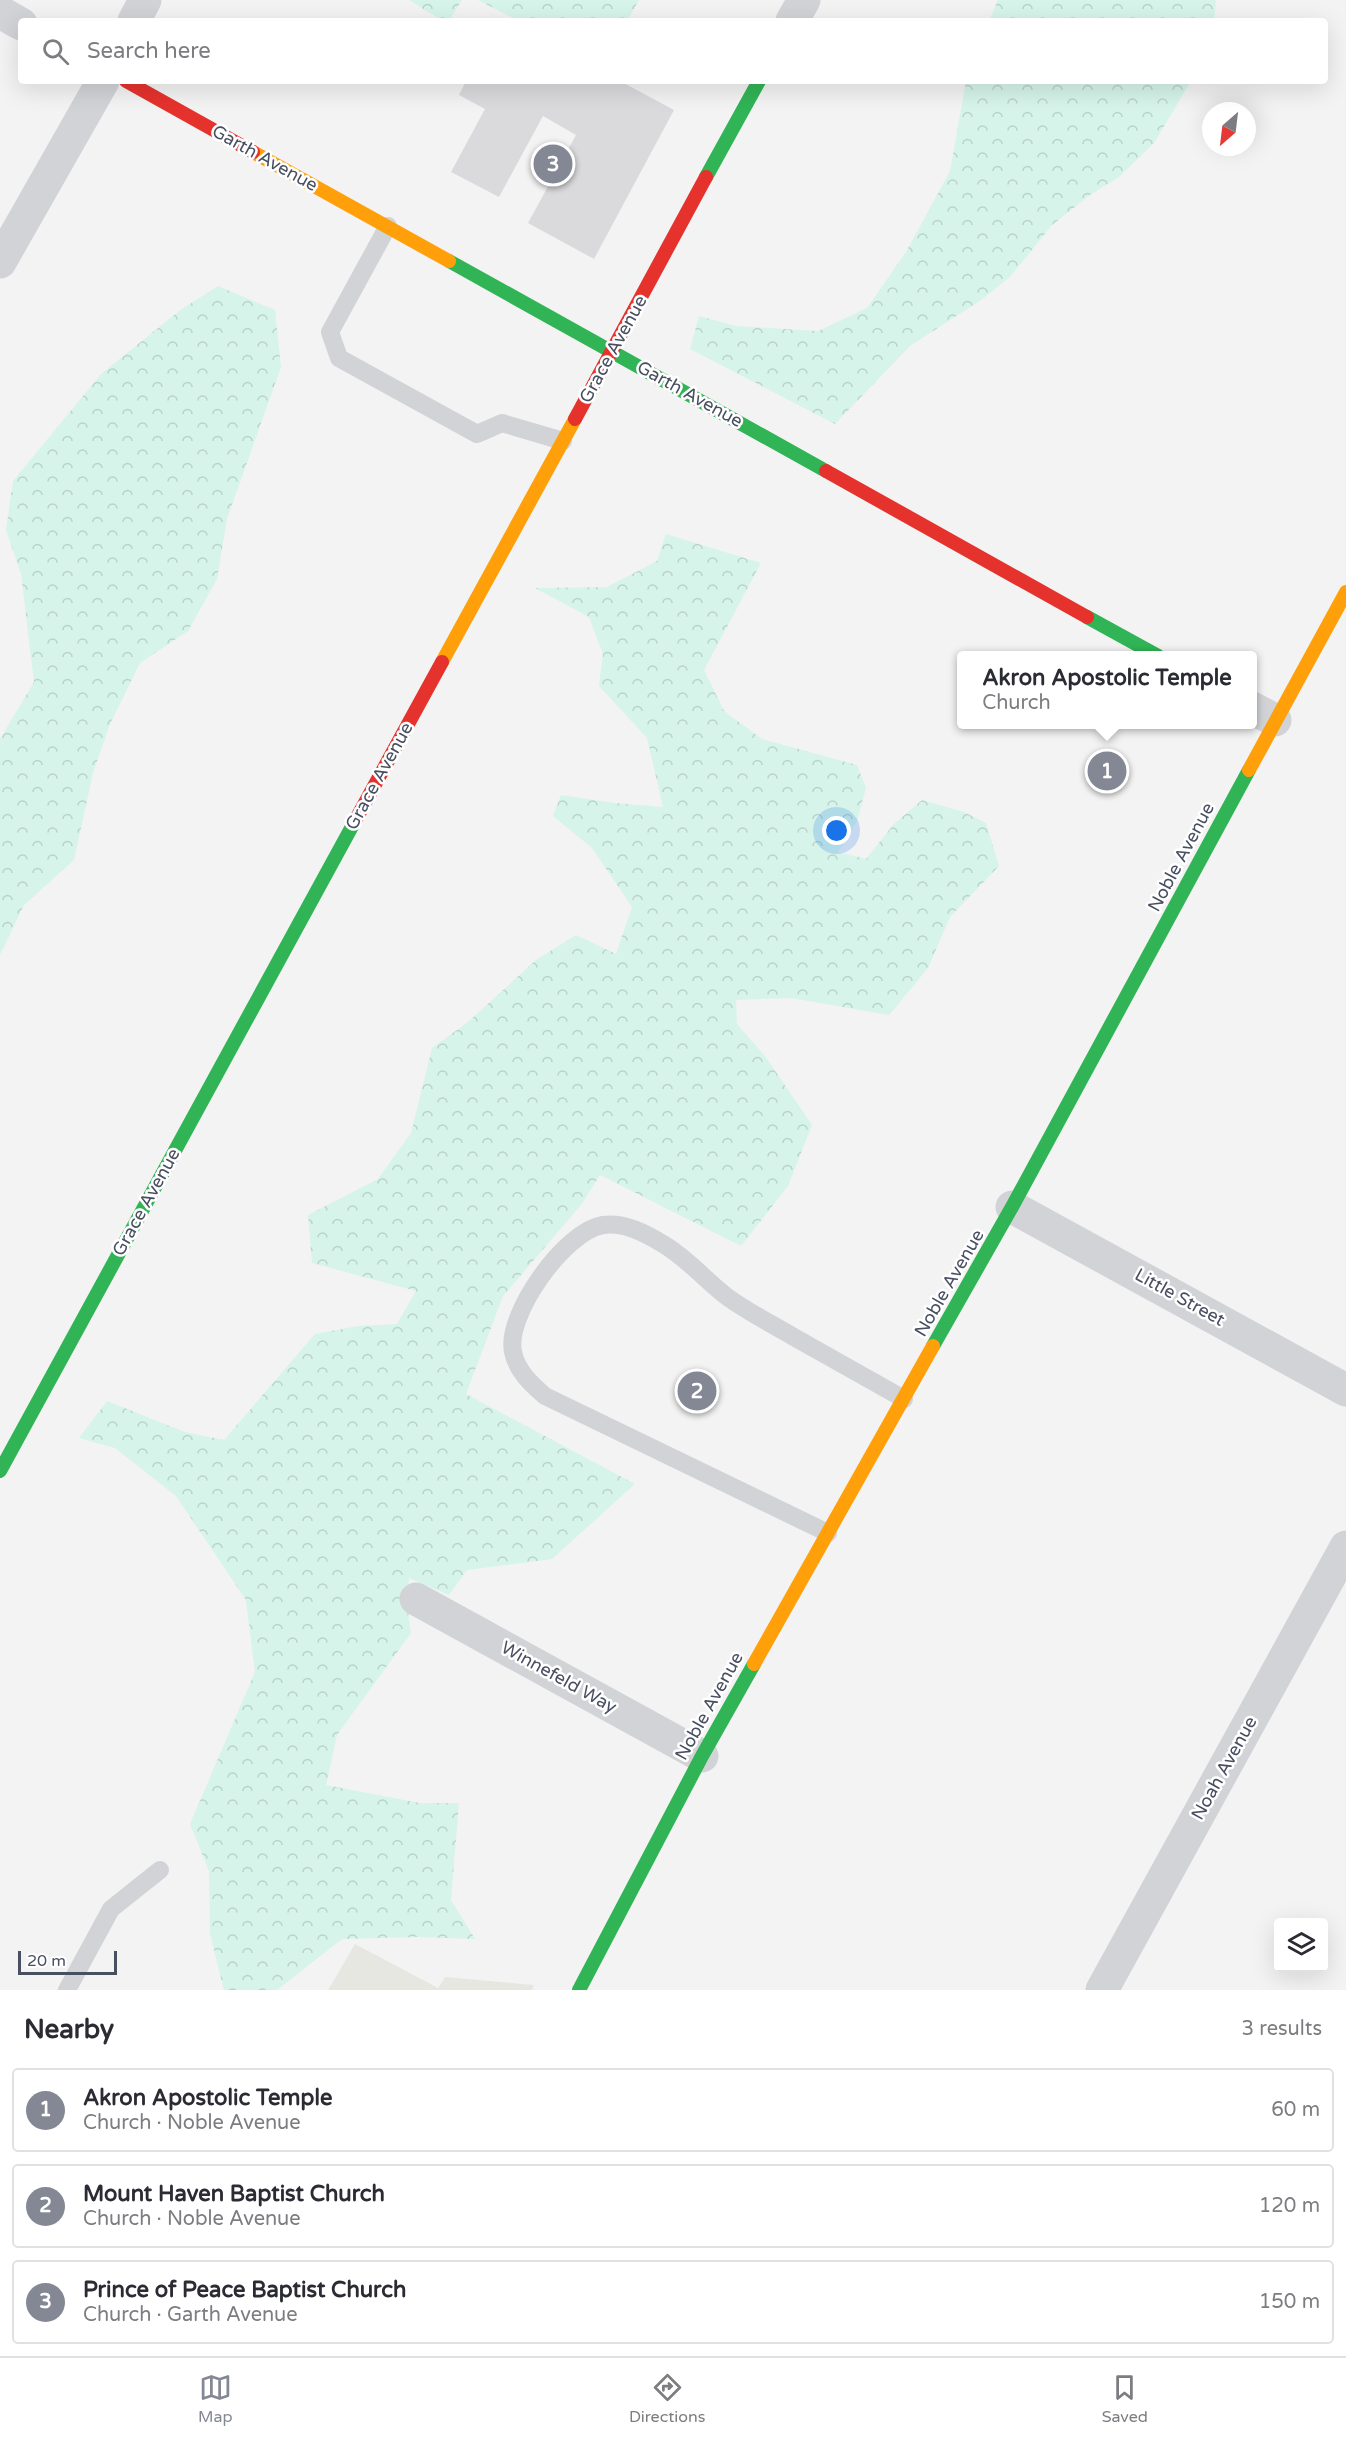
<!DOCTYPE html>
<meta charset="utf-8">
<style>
body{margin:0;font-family:"Varela Round",sans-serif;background:#f2f2f3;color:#2b2b33}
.controls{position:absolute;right:18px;bottom:18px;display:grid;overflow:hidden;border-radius:6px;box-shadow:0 6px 24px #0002}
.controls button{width:54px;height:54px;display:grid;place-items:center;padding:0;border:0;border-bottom:2px solid #e1e1e2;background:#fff;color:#2b2b33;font:30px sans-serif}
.compass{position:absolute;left:1202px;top:102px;width:54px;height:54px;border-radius:50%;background:#fff;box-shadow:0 6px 24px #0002;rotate:208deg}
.scale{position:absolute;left:18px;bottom:15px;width:99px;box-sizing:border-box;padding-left:6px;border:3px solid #484f61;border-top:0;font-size:16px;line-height:21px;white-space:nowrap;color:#484f61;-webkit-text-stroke:4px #fff;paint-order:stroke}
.you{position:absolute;left:837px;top:831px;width:21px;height:21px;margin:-15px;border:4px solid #fff;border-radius:50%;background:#1a73e8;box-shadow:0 0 0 9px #1a73e833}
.badge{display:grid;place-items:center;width:39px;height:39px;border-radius:50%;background:#848894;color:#fff;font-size:20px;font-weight:700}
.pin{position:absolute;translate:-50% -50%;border:3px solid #fff;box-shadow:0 2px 6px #0006}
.popup{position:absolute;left:957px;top:651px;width:300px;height:78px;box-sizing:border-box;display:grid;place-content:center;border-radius:6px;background:#fff;filter:drop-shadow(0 2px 4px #0005);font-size:20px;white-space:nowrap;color:#7c7c81}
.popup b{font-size:22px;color:#2b2b33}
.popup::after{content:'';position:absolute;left:50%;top:100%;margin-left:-12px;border:12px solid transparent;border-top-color:#fff}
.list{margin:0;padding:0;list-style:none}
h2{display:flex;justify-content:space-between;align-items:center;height:78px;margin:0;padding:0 24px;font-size:26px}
h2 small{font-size:20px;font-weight:400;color:#7c7c81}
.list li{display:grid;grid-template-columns:39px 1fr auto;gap:18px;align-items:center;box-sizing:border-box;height:84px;margin:0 12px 12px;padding:0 12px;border:2px solid #e1e1e2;border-radius:6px}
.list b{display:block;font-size:22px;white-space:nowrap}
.list p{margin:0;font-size:20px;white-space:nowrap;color:#7c7c81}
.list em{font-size:20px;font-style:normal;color:#7c7c81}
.icon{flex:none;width:33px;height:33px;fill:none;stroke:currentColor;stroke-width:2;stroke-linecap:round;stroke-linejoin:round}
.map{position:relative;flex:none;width:1346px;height:1990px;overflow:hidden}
.search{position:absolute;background:#fff;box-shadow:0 6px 24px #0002;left:18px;right:18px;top:18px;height:66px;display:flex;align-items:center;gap:15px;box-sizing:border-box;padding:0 21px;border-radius:6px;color:#7c7c81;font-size:22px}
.sheet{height:366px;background:#fff}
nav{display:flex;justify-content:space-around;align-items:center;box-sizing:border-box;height:84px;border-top:2px solid #e1e1e2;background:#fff;font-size:16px;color:#7c7c81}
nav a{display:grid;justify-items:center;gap:3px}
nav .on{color:#848894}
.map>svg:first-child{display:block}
</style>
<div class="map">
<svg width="1346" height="1990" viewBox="0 0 1346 1990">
<defs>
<pattern id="forest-crowns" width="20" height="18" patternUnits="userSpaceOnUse" patternTransform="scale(1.5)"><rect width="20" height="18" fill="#d6f4e9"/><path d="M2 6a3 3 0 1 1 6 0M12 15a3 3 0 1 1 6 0" fill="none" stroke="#b9d3ca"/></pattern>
</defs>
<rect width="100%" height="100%" fill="#f3f3f3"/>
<polygon fill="#e7e7e1" points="355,1944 438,1988 445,1977 534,1985 532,1990 328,1990"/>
<g fill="url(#forest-crowns)">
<polygon points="409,0 462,0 449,21 443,21"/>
<polygon points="478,0 639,0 627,21 519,21"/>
<polygon points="998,0 1216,0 1214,21 989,21"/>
<polygon points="966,81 1191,81 1154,143 1119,177 1090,195 1052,225 1010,277 981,300 910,346 835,424 690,349 699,316 736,326 818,331 867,308 906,252 950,171"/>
<polygon points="218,286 275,310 281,367 227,519 217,579 188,631 140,663 110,724 93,773 74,860 24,905 0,955 0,739 34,682 21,574 6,530 13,481 101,374 179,311"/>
<polygon points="666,534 761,563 704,670 724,711 762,739 857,765 866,788 857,821 838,852 866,859 893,825 922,800 964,812 986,823 999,866 950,917 928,968 889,1015 791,998 736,1000 737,1024 765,1056 812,1125 788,1186 741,1246 600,1175 581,1205 503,1296 466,1394 635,1484 552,1559 467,1570 449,1595 409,1578 407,1604 411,1633 337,1735 326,1785 420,1803 459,1803 451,1900 475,1939 417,1937 342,1939 277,1990 224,1990 210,1934 209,1871 190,1824 255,1672 246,1600 176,1496 115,1448 79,1438 107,1401 185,1432 224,1440 315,1334 358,1326 397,1324 416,1291 312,1263 308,1215 378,1179 411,1133 432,1048 468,1022 536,960 576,935 616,954 632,907 592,848 553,816 561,795 615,803 663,807 647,738 599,686 603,654 589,617 535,588 607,587 657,561"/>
</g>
<polygon fill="#dadadd" points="466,81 620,81 674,110 594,259 528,223 576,135 543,116 499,197 451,172 485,109 459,95"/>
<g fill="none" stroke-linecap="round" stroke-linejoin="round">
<g stroke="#d1d3d6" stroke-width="18">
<polyline points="388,226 330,332 339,358 477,434 502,423 563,441"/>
<path d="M828,1533L545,1396C531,1384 517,1371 513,1352C505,1315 565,1231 603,1225C624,1222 645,1233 663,1244C687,1258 704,1279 726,1296C746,1311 770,1323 792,1336C829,1357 867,1378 904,1399"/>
<polyline points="67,1990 111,1909 160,1870"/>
</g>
<g stroke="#d1d3d6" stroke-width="33">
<polyline points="0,12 21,24"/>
<polyline points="134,21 145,0"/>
<polyline points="792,21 804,0"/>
<polyline points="0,262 103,81"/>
<polyline points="1252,708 1275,720"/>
<polyline points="1012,1207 1346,1390"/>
<polyline points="416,1599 702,1756"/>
<polyline points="1102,1990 1346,1547"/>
</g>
<g stroke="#30b455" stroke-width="14">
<polyline points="706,177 759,81"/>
<polyline points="449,261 826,471"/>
<polyline points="1087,617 1158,656"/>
<polyline points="933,1346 1012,1207 1249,770"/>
<polyline points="0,1471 355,821"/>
<polyline points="579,1990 702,1756 754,1664"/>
</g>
<g stroke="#ff9f0a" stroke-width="14">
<polyline points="253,152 449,261"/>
<polyline points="442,662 575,419"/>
<polyline points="1249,770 1346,592"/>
<polyline points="754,1664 933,1346"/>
</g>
<g stroke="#e5322d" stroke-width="14">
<polyline points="126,81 253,152"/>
<polyline points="575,419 706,177"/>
<polyline points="826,471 1087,617"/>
<polyline points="355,821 442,662"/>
</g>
</g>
<g text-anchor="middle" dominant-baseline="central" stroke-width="5" stroke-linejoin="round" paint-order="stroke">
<g font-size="18" fill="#484f61" stroke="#fff">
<text transform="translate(265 158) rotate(29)">Garth Avenue</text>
<text transform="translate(613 349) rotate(-61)">Grace Avenue</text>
<text transform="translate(690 394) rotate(29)">Garth Avenue</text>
<text transform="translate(379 776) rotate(-61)">Grace Avenue</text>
<text transform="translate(1181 857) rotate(-62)">Noble Avenue</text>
<text transform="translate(146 1202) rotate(-61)">Grace Avenue</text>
<text transform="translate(949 1283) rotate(-60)">Noble Avenue</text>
<text transform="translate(1180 1297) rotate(29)">Little Street</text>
<text transform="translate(559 1677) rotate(29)">Winnefeld Way</text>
<text transform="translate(709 1706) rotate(-61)">Noble Avenue</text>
<text transform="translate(1224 1768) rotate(-61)">Noah Avenue</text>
</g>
</g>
</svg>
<div class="controls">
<button><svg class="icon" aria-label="layers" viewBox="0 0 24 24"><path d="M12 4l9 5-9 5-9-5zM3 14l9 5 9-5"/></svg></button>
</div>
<svg class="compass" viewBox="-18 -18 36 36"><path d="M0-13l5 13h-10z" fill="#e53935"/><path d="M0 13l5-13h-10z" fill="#7c7c81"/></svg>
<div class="scale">20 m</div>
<div class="you"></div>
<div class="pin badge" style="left:1107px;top:771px">1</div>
<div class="popup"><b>Akron Apostolic Temple</b>Church</div>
<div class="pin badge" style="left:697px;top:1391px">2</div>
<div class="pin badge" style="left:553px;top:164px">3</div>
<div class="search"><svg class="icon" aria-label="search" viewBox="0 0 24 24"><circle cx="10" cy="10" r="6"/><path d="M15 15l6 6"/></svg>Search here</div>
</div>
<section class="sheet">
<h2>Nearby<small>3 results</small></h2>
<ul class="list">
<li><span class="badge">1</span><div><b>Akron Apostolic Temple</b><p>Church · Noble Avenue</p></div><em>60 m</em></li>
<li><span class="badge">2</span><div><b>Mount Haven Baptist Church</b><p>Church · Noble Avenue</p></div><em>120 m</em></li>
<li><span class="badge">3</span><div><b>Prince of Peace Baptist Church</b><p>Church · Garth Avenue</p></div><em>150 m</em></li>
</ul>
</section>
<nav>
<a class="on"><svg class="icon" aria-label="map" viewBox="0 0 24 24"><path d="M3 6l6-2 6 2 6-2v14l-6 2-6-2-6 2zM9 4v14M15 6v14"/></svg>Map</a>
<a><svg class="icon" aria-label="directions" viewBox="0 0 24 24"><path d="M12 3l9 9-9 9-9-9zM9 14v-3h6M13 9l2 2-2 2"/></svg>Directions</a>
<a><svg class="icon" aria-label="saved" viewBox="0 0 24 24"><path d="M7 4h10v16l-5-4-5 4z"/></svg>Saved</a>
</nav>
